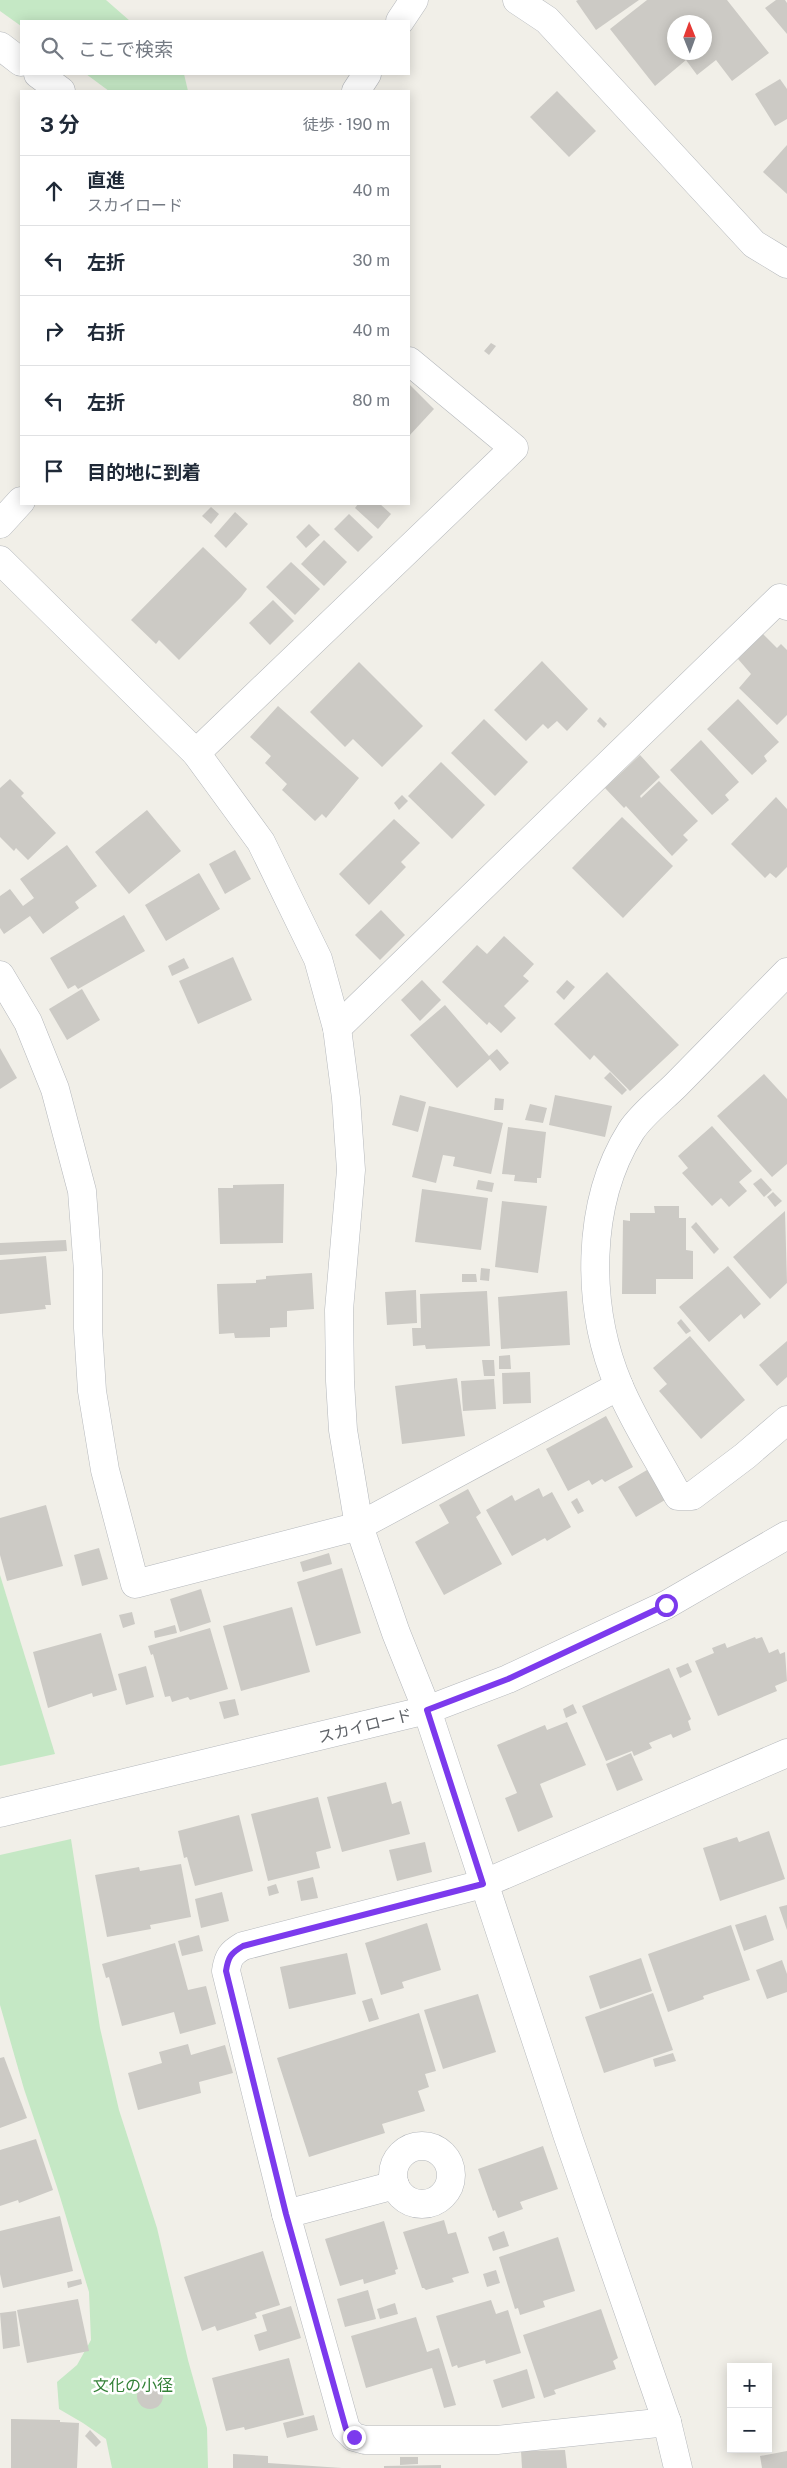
<!DOCTYPE html>
<html lang="ja">
<meta charset="utf-8">
<style>
body{margin:0;font-family:"Public Sans","Noto Sans JP",sans-serif;background:#f6f6f7;color:#1f2937}
.controls{position:absolute;right:15px;bottom:15px;display:grid;overflow:hidden;border-radius:0px;box-shadow:0 2px 12px #0003}
.controls button{width:45px;height:45px;display:grid;place-items:center;padding:0;border:0;border-bottom:1px solid #e0e1e3;background:#fff;color:#1f2937;font:25px sans-serif}
.compass{position:absolute;left:667px;top:15px;width:45px;height:45px;border-radius:50%;background:#fff;box-shadow:0 2px 12px #0003;rotate:359deg}
.stop{position:absolute;width:15px;height:15px;margin:-11px;border:4px solid #7c3aed;border-radius:50%;background:#fff}
.stop.end{background:#7c3aed;border-color:#fff;box-shadow:0 1px 5px #0008}
.list{margin:0;padding:0;list-style:none}
h2{display:flex;justify-content:space-between;align-items:center;height:65px;margin:0;padding:0 20px;font-size:21px}
h2 small{font-size:16px;font-weight:400;color:#747a83}
.list li{display:grid;grid-template-columns:32px 1fr auto;gap:15px;align-items:center;box-sizing:border-box;height:70px;padding:0 20px;border-top:1px solid #e0e1e3}
.list b{display:block;font-size:19px;white-space:nowrap}
.list p{margin:0;font-size:16px;white-space:nowrap;color:#747a83}
.list em{font-size:16px;font-style:normal;color:#747a83}
.icon{flex:none;width:28px;height:28px;fill:none;stroke:currentColor;stroke-width:2;stroke-linecap:round;stroke-linejoin:round}
.map{position:relative;flex:none;width:787px;height:2468px;overflow:hidden}
.search{position:absolute;background:#fff;box-shadow:0 2px 12px #0003;left:20px;top:20px;width:390px;height:55px;display:flex;align-items:center;gap:12px;box-sizing:border-box;padding:0 18px;border-radius:0px;color:#747a83;font-size:19px}
.panel{position:absolute;background:#fff;box-shadow:0 2px 12px #0003;left:20px;top:90px;width:390px;height:415px;border-radius:0px}
.map>svg:first-child{display:block}
</style>
<div class="map">
<svg width="787" height="2468" viewBox="0 0 787 2468">
<rect width="100%" height="100%" fill="#f1efe8"/>
<g fill="#c5e8c5">
<polygon points="0,0 106,0 130,21 21,21 21,26 0,11"/>
<polygon points="86,74 184,74 188,91 109,91"/>
<polygon points="0,1575 55,1754 0,1766"/>
<polygon points="71,1839 100,2028 119,2110 157,2228 188,2360 207,2428 208,2468 112,2468 106,2439 83,2423 59,2409 57,2382 77,2365 91,2340 89,2292 57,2187 24,2089 0,2005 0,1855"/>
</g>
<g fill="#cccac5" fill-rule="evenodd">
<polygon points="578,0 639,0 596,30 576,1"/>
<path d="M647,0H727L769,53L732,81L716,60L697,75L686,60L655,86L610,29ZM674,22H704V52H674Z"/>
<polygon points="776,0 785,0 787,3 787,34 765,8"/>
<polygon points="780,79 787,89 787,119 775,126 755,94"/>
<polygon points="557,91 596,131 569,157 530,117"/>
<polygon points="787,145 787,194 763,172"/>
<polygon points="491,343 496,346 489,355 484,351"/>
<polygon points="409,384 434,409 409,436"/>
<polygon points="358,504 380,504 391,514 378,529 355,508"/>
<polygon points="211,507 219,514 211,524 202,516"/>
<polygon points="235,512 248,524 226,548 214,536"/>
<polygon points="349,514 373,537 358,552 334,529"/>
<polygon points="309,524 320,535 306,548 296,537"/>
<polygon points="324,540 347,562 324,586 301,564"/>
<polygon points="203,547 247,589 241,597 179,660 159,640 156,644 131,620"/>
<polygon points="291,562 320,589 295,615 266,587"/>
<polygon points="273,600 294,621 270,645 249,623"/>
<polygon points="763,634 777,648 781,644 787,650 787,715 777,725 739,688 751,674 738,659"/>
<polygon points="542,661 588,709 567,731 557,721 548,729 543,724 526,741 494,710"/>
<polygon points="359,662 423,726 382,767 353,739 345,747 310,712"/>
<polygon points="738,699 779,742 764,756 767,761 752,775 707,729"/>
<polygon points="278,706 359,778 326,818 322,814 315,821 282,790 287,784 265,763 271,756 250,737"/>
<polygon points="600,717 607,724 604,728 597,721"/>
<polygon points="484,719 528,762 495,796 451,753"/>
<polygon points="701,740 739,782 725,795 729,800 712,815 670,770"/>
<polygon points="640,755 660,777 640,796 641,798 659,781 698,821 683,835 688,840 672,856 626,806 624,808 605,788"/>
<polygon points="441,762 485,805 452,839 408,796"/>
<polygon points="10,779 24,793 21,796 56,833 28,860 16,848 14,851 0,837 0,788"/>
<polygon points="402,795 408,801 399,810 394,803"/>
<polygon points="776,797 787,809 787,867 776,878 770,873 765,878 731,844"/>
<polygon points="147,810 181,851 129,894 95,852"/>
<polygon points="622,817 673,866 623,918 572,868"/>
<polygon points="394,819 420,843 401,862 406,867 369,905 339,874"/>
<polygon points="67,845 97,886 75,902 79,908 43,934 30,916 4,934 0,928 0,896 10,889 23,906 34,898 20,879"/>
<polygon points="235,850 251,879 225,894 209,864"/>
<polygon points="199,873 220,909 166,941 145,905"/>
<polygon points="381,910 405,935 380,960 355,935"/>
<polygon points="124,915 145,951 78,989 75,985 68,989 50,958"/>
<polygon points="504,936 534,964 523,976 529,981 504,1006 516,1018 501,1033 489,1022 487,1025 442,982 477,945 487,954"/>
<polygon points="233,957 252,1000 198,1024 179,981"/>
<polygon points="184,958 189,968 172,976 168,966"/>
<polygon points="607,972 679,1045 630,1091 594,1055 590,1060 554,1024"/>
<polygon points="422,980 441,1000 420,1021 401,1000"/>
<polygon points="567,980 575,987 564,1000 556,992"/>
<polygon points="82,989 100,1020 67,1040 49,1009"/>
<polygon points="445,1005 489,1056 497,1049 509,1063 500,1071 490,1059 457,1088 410,1035"/>
<polygon points="0,1048 17,1078 0,1089"/>
<polygon points="610,1072 627,1090 622,1095 604,1078"/>
<polygon points="764,1074 787,1099 787,1164 772,1177 717,1116"/>
<polygon points="400,1095 426,1102 418,1132 392,1125"/>
<polygon points="555,1095 612,1106 605,1137 549,1125"/>
<polygon points="495,1098 504,1099 503,1110 494,1110"/>
<polygon points="530,1104 547,1108 543,1123 525,1120"/>
<polygon points="429,1106 503,1123 491,1174 453,1166 455,1157 443,1155 436,1183 412,1177"/>
<polygon points="712,1126 752,1171 739,1182 747,1191 729,1207 721,1198 712,1206 682,1173 688,1168 678,1156"/>
<polygon points="508,1127 546,1132 541,1178 537,1178 537,1183 514,1181 515,1175 502,1174"/>
<polygon points="761,1178 772,1190 764,1197 753,1184"/>
<polygon points="478,1180 494,1183 492,1192 476,1189"/>
<polygon points="284,1184 283,1243 220,1244 218,1188 233,1188 233,1185"/>
<polygon points="422,1189 488,1198 481,1250 415,1242"/>
<polygon points="773,1192 782,1201 775,1207 767,1197"/>
<polygon points="502,1201 547,1206 538,1273 495,1267"/>
<polygon points="654,1206 679,1206 679,1218 686,1218 686,1250 693,1251 693,1279 656,1279 656,1294 622,1294 623,1220 630,1221 630,1213 655,1213"/>
<polygon points="785,1211 787,1283 770,1299 733,1257"/>
<polygon points="696,1222 719,1249 714,1254 691,1227"/>
<polygon points="66,1240 67,1251 0,1255 0,1243"/>
<polygon points="46,1256 51,1305 45,1305 46,1309 0,1314 0,1260"/>
<polygon points="728,1266 761,1304 744,1319 741,1314 709,1342 679,1307"/>
<polygon points="481,1268 490,1269 489,1281 480,1280"/>
<polygon points="312,1273 314,1309 287,1311 287,1327 270,1328 270,1337 235,1338 234,1333 219,1334 217,1284 256,1283 256,1280 266,1279 266,1276"/>
<polygon points="462,1274 476,1274 477,1282 462,1282"/>
<polygon points="416,1290 417,1323 387,1325 385,1292"/>
<polygon points="487,1291 490,1346 426,1349 425,1345 413,1346 412,1328 421,1328 420,1294"/>
<polygon points="567,1291 570,1345 501,1349 498,1297"/>
<polygon points="681,1319 691,1331 686,1334 677,1323"/>
<polygon points="690,1336 745,1400 701,1439 659,1391 667,1384 653,1368"/>
<polygon points="787,1341 787,1377 777,1386 759,1365"/>
<polygon points="510,1355 511,1369 499,1369 499,1356"/>
<polygon points="482,1360 494,1360 495,1376 484,1376"/>
<polygon points="530,1372 531,1403 503,1404 502,1373"/>
<polygon points="457,1378 465,1436 402,1444 395,1386"/>
<polygon points="494,1379 496,1409 463,1411 461,1381"/>
<polygon points="606,1416 633,1467 605,1482 602,1479 592,1485 589,1480 568,1491 546,1449"/>
<polygon points="647,1470 665,1500 636,1517 618,1487"/>
<polygon points="539,1488 543,1497 552,1492 571,1527 547,1541 545,1538 512,1556 486,1510 512,1495 515,1501"/>
<polygon points="468,1489 481,1513 476,1517 502,1564 444,1595 415,1542 449,1523 439,1505"/>
<polygon points="577,1498 584,1511 578,1514 571,1502"/>
<polygon points="46,1505 63,1566 7,1581 0,1555 0,1518"/>
<polygon points="99,1548 108,1579 82,1586 74,1555"/>
<polygon points="329,1553 332,1564 303,1572 300,1562"/>
<polygon points="342,1568 361,1633 316,1646 297,1582"/>
<polygon points="201,1589 211,1622 180,1632 170,1599"/>
<polygon points="292,1607 310,1672 241,1691 223,1626"/>
<polygon points="132,1612 135,1624 123,1628 119,1615"/>
<polygon points="175,1625 177,1633 155,1638 154,1631"/>
<polygon points="210,1628 228,1689 190,1700 188,1697 172,1702 170,1696 165,1697 153,1654 151,1655 148,1646"/>
<polygon points="101,1633 117,1690 93,1697 92,1693 48,1708 33,1652"/>
<polygon points="755,1637 756,1639 762,1637 769,1653 778,1649 780,1654 785,1652 787,1681 775,1686 777,1691 718,1716 695,1661 714,1653 712,1648 725,1643 727,1648"/>
<polygon points="688,1663 692,1672 680,1678 676,1668"/>
<polygon points="146,1666 154,1697 126,1705 118,1674"/>
<polygon points="669,1668 691,1719 688,1721 691,1730 673,1738 671,1734 649,1743 652,1748 634,1756 632,1751 606,1761 582,1706"/>
<polygon points="235,1699 239,1715 224,1719 219,1702"/>
<polygon points="573,1704 577,1713 566,1718 563,1709"/>
<polygon points="567,1722 586,1765 540,1784 553,1817 518,1832 505,1798 517,1793 497,1745 545,1725 547,1730"/>
<polygon points="631,1753 643,1780 617,1791 606,1764"/>
<polygon points="386,1782 392,1804 401,1801 410,1834 342,1852 327,1797"/>
<polygon points="318,1797 331,1848 316,1852 320,1868 268,1881 251,1814"/>
<polygon points="239,1815 253,1871 195,1886 187,1857 184,1858 178,1831"/>
<polygon points="769,1831 785,1879 720,1901 703,1848 737,1837 739,1842"/>
<polygon points="425,1842 432,1872 397,1881 389,1850"/>
<polygon points="181,1864 191,1917 150,1925 151,1929 107,1937 95,1875 139,1867 140,1871"/>
<polygon points="313,1877 318,1898 301,1901 297,1881"/>
<polygon points="276,1884 279,1893 269,1896 267,1887"/>
<polygon points="222,1892 229,1921 201,1928 195,1899"/>
<polygon points="787,1905 787,1930 779,1907"/>
<polygon points="766,1915 774,1940 744,1951 735,1925"/>
<polygon points="427,1923 441,1970 402,1982 404,1988 381,1995 365,1943"/>
<polygon points="731,1925 750,1980 703,1996 704,1999 668,2012 648,1954"/>
<polygon points="199,1935 203,1951 182,1956 178,1941"/>
<polygon points="175,1943 188,1990 206,1986 216,2024 180,2034 174,2012 122,2026 109,1977 106,1978 102,1964"/>
<polygon points="347,1953 356,1994 289,2009 280,1967"/>
<polygon points="641,1958 652,1991 600,2009 589,1976"/>
<polygon points="782,1960 787,1974 787,1992 767,1999 756,1970"/>
<polygon points="653,1993 673,2050 604,2073 585,2017"/>
<polygon points="478,1994 496,2052 443,2069 424,2010"/>
<polygon points="372,1998 379,2019 369,2022 362,2001"/>
<polygon points="419,2013 436,2071 425,2074 429,2087 418,2091 425,2111 382,2124 385,2133 309,2157 277,2058"/>
<polygon points="188,2044 191,2055 225,2045 233,2073 199,2082 201,2093 138,2110 128,2073 162,2063 159,2052"/>
<polygon points="673,2053 676,2061 655,2067 653,2059"/>
<polygon points="4,2057 27,2118 0,2128 0,2058"/>
<polygon points="36,2139 53,2190 19,2203 18,2200 0,2206 0,2150"/>
<polygon points="543,2146 558,2189 520,2202 523,2209 498,2218 495,2210 493,2211 478,2169"/>
<polygon points="60,2216 73,2271 3,2288 0,2274 0,2231"/>
<polygon points="444,2220 448,2234 456,2232 469,2273 452,2278 454,2282 426,2290 424,2288 422,2288 403,2232"/>
<polygon points="384,2221 398,2269 395,2270 396,2274 364,2284 363,2279 340,2286 325,2239"/>
<polygon points="504,2231 509,2246 493,2251 488,2237"/>
<polygon points="558,2237 575,2291 543,2301 545,2307 520,2315 518,2308 515,2309 499,2257"/>
<polygon points="263,2251 280,2305 255,2313 257,2318 217,2331 215,2326 202,2331 184,2277"/>
<polygon points="496,2270 500,2283 487,2287 483,2274"/>
<polygon points="81,2279 82,2284 68,2288 67,2282"/>
<polygon points="368,2290 376,2319 345,2327 337,2299"/>
<polygon points="78,2299 89,2351 27,2363 17,2310"/>
<polygon points="491,2300 496,2314 508,2310 521,2353 486,2364 485,2360 458,2368 457,2365 452,2367 436,2316"/>
<polygon points="395,2303 398,2314 380,2319 377,2309"/>
<polygon points="291,2306 301,2338 259,2351 254,2335 267,2331 262,2315"/>
<polygon points="601,2309 618,2358 613,2361 616,2369 554,2390 556,2394 544,2398 523,2335"/>
<polygon points="16,2311 20,2346 3,2349 0,2313"/>
<polygon points="416,2317 427,2352 439,2348 456,2405 444,2408 432,2368 366,2388 351,2336"/>
<polygon points="289,2358 304,2415 245,2430 244,2427 226,2431 212,2378"/>
<polygon points="527,2369 535,2398 502,2408 493,2380"/>
<circle cx="150" cy="2396" r="13"/>
<polygon points="314,2415 318,2430 287,2438 283,2423"/>
<polygon points="11,2419 60,2420 60,2422 79,2423 77,2468 11,2468"/>
<polygon points="90,2430 101,2442 96,2447 85,2436"/>
<polygon points="565,2450 567,2468 522,2468 521,2451"/>
<polygon points="787,2451 787,2468 762,2468 760,2456"/>
<polygon points="233,2454 268,2456 268,2463 342,2468 233,2468"/>
<polygon points="400,2457 418,2457 418,2464 400,2465"/>
<polygon points="441,2465 441,2468 384,2468 384,2466"/>
</g>
<g fill="none" stroke-linecap="round" stroke-linejoin="round">
<g stroke="#b5b8bc" stroke-width="29">
<g id="minor">
<polyline points="517,0 547,20 754,244 787,264"/>
<polyline points="400,21 414,0"/>
<polyline points="0,46 21,62"/>
<polyline points="38,74 61,91"/>
<polyline points="356,91 367,74"/>
<polyline points="0,524 21,501"/>
<polyline points="196,753 514,448 409,361"/>
<path d="M787,972C750,1010 713,1047 676,1085C662,1099 642,1114 631,1131C585,1204 586,1308 619,1386C635,1424 659,1460 678,1496H692L745,1456L787,1420"/>
<polyline points="0,975 28,1022 55,1089 82,1191 88,1271 88,1328 92,1391 105,1470 135,1584 359,1526 619,1386"/>
<polyline points="337,1028 780,598 787,606"/>
<circle cx="422" cy="2175" r="29"/>
<polyline points="286,2214 395,2185"/>
<path d="M667,2422L497,2440H365L354,2437L346,2429L286,2214L226,1971C228,1957 231,1953 243,1946L483,1884L787,1753"/>
</g>
</g>
<g stroke="#b5b8bc" stroke-width="29">
<g id="tertiary">
<polyline points="0,560 196,753 261,842 318,959 337,1028 346,1098 351,1170 339,1310 340,1381 343,1430 359,1526 396,1633 427,1710 568,2137 667,2422 678,2468"/>
<polyline points="0,1813 427,1710 508,1679 666,1605 787,1535"/>
</g>
</g>
<use href="#minor" stroke="#fff" stroke-width="28"/>
<use href="#tertiary" stroke="#fff" stroke-width="28"/>
</g>
<g fill="none" stroke-linecap="round" stroke-linejoin="round">
<path stroke="#7c3aed" stroke-width="6" d="M354,2437L346,2429L286,2214L226,1971C228,1957 231,1953 243,1946L483,1884L427,1710L508,1679L666,1605"/>
</g>
<g text-anchor="middle" dominant-baseline="central" stroke-width="5" stroke-linejoin="round" paint-order="stroke">
<g font-size="16" fill="#5f6368" stroke="#fff">
<text transform="translate(365 1726) rotate(-14)">スカイロード</text>
</g>
<g font-size="16" fill="#348238" stroke="#fff">
<text x="133" y="2385">文化の小径</text>
</g>
</g>
</svg>
<div class="controls">
<button>+</button>
<button>−</button>
</div>
<svg class="compass" viewBox="-18 -18 36 36"><path d="M0-13l5 13h-10z" fill="#e53935"/><path d="M0 13l5-13h-10z" fill="#747a83"/></svg>
<div class="stop" style="left:666px;top:1605px"></div>
<div class="stop end" style="left:354px;top:2437px"></div>
<div class="search"><svg class="icon" aria-label="search" viewBox="0 0 24 24"><circle cx="10" cy="10" r="6"/><path d="M15 15l6 6"/></svg>ここで検索</div>
<section class="panel">
<h2>3 分<small>徒歩 · 190 m</small></h2>
<ul class="list">
<li><svg class="icon" aria-label="ahead" viewBox="0 0 24 24"><path d="M12 20V5M6 11l6-6 6 6"/></svg><div><b>直進</b><p>スカイロード</p></div><em>40 m</em></li>
<li><svg class="icon" aria-label="left" viewBox="0 0 24 24"><path d="M17 20v-9H6M10 6l-5 5 5 5"/></svg><div><b>左折</b></div><em>30 m</em></li>
<li><svg class="icon" aria-label="right" viewBox="0 0 24 24"><path d="M7 20v-9h11M14 6l5 5-5 5"/></svg><div><b>右折</b></div><em>40 m</em></li>
<li><svg class="icon" aria-label="left" viewBox="0 0 24 24"><path d="M17 20v-9H6M10 6l-5 5 5 5"/></svg><div><b>左折</b></div><em>80 m</em></li>
<li><svg class="icon" aria-label="arrive" viewBox="0 0 24 24"><path d="M6 21V4h12l-3 4 3 4H6"/></svg><div><b>目的地に到着</b></div></li>
</ul>
</section>
</div>
